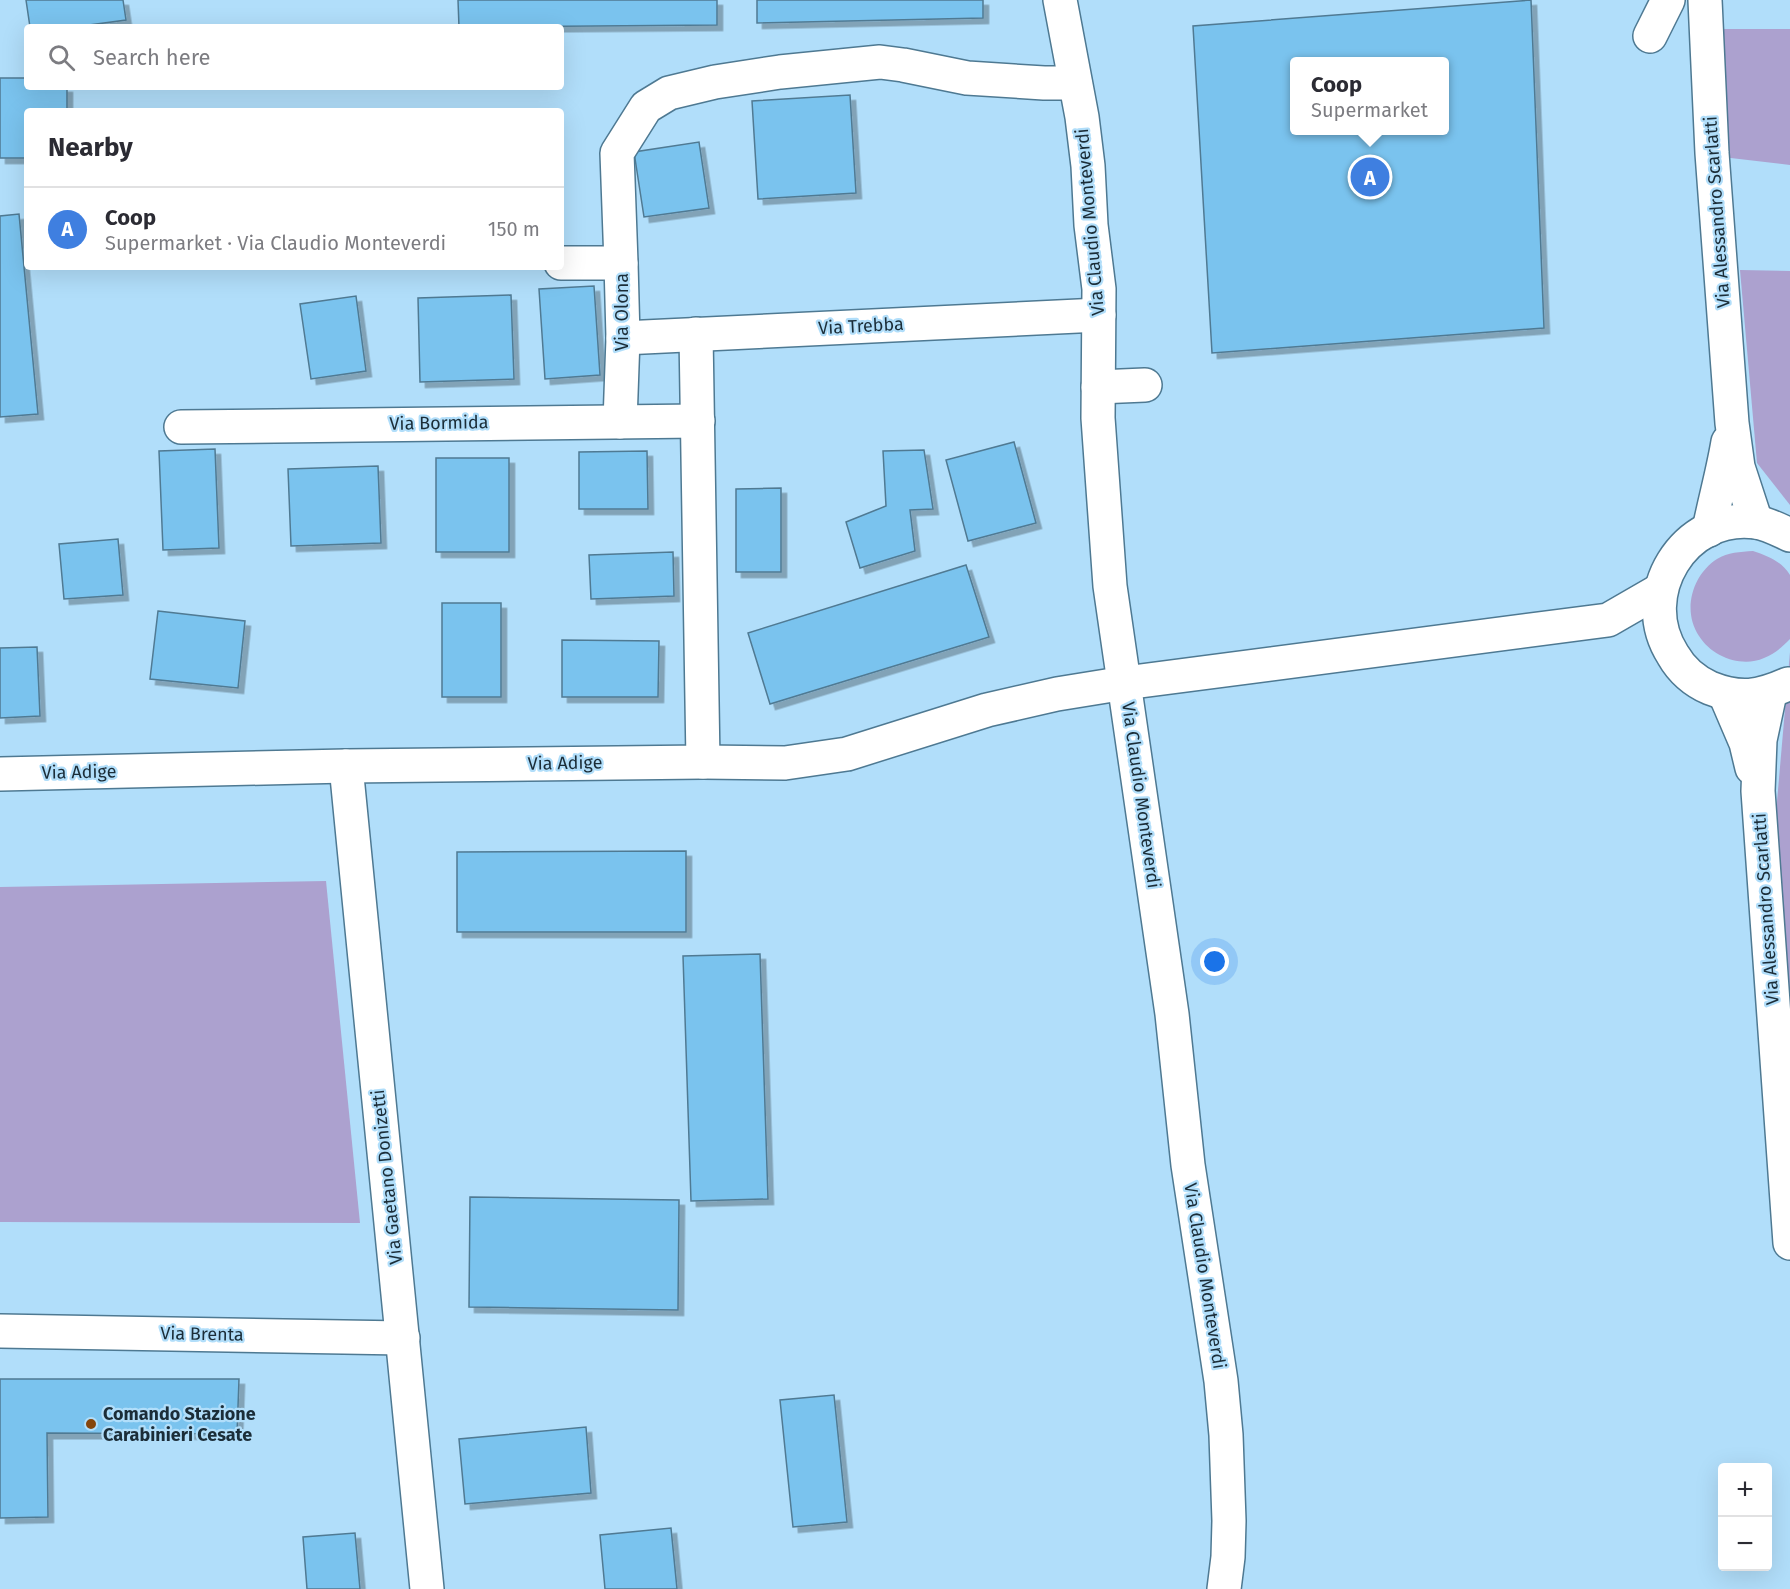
<!DOCTYPE html>
<meta charset="utf-8">
<style>
body{margin:0;font-family:"Fira Sans",sans-serif;background:#f7f7f7;color:#2b2b33}
.controls{position:absolute;right:18px;bottom:18px;display:grid;overflow:hidden;border-radius:6px;box-shadow:0 6px 24px #0002}
.controls button{width:54px;height:54px;display:grid;place-items:center;padding:0;border:0;border-bottom:2px solid #e1e1e2;background:#fff;color:#2b2b33;font:30px sans-serif}
.you{position:absolute;left:1215px;top:962px;width:21px;height:21px;margin:-15px;border:4px solid #fff;border-radius:50%;background:#1a73e8;box-shadow:0 0 0 9px #1a73e833}
.badge{display:grid;place-items:center;width:39px;height:39px;border-radius:50%;background:#85450b;color:#fff;font-size:20px;font-weight:700}
.pin{position:absolute;translate:-50% -50%;border:3px solid #fff;box-shadow:0 2px 6px #0006}
.popup{position:absolute;left:1290px;top:57px;width:159px;height:78px;box-sizing:border-box;display:grid;place-content:center;border-radius:6px;background:#fff;filter:drop-shadow(0 2px 4px #0005);font-size:20px;white-space:nowrap;color:#7c7c81}
.popup b{font-size:22px;color:#2b2b33}
.popup::after{content:'';position:absolute;left:50%;top:100%;margin-left:-12px;border:12px solid transparent;border-top-color:#fff}
.list{margin:0;padding:0;list-style:none}
h2{display:flex;justify-content:space-between;align-items:center;height:78px;margin:0;padding:0 24px;font-size:26px}
h2 small{font-size:20px;font-weight:400;color:#7c7c81}
.list li{display:grid;grid-template-columns:39px 1fr auto;gap:18px;align-items:center;box-sizing:border-box;height:84px;padding:0 24px;border-top:2px solid #e1e1e2}
.list b{display:block;font-size:22px;white-space:nowrap}
.list p{margin:0;font-size:20px;white-space:nowrap;color:#7c7c81}
.list em{font-size:20px;font-style:normal;color:#7c7c81}
.icon{flex:none;width:33px;height:33px;fill:none;stroke:currentColor;stroke-width:2;stroke-linecap:round;stroke-linejoin:round}
.map{position:relative;flex:none;width:1790px;height:1589px;overflow:hidden}
.search{position:absolute;background:#fff;box-shadow:0 6px 24px #0002;left:24px;top:24px;width:540px;height:66px;display:flex;align-items:center;gap:15px;box-sizing:border-box;padding:0 21px;border-radius:6px;color:#7c7c81;font-size:22px}
.panel{position:absolute;background:#fff;box-shadow:0 6px 24px #0002;left:24px;top:108px;width:540px;height:162px;border-radius:6px}
.map>svg:first-child{display:block}
</style>
<div class="map">
<svg width="1790" height="1589" viewBox="0 0 1790 1589">
<defs>
<filter id="shadow"><feDropShadow dx="5.5" dy="5.5" stdDeviation="0" flood-color="#0004"/></filter>
</defs>
<rect width="100%" height="100%" fill="#b1defa"/>
<g fill="#aca1cf">
<polygon points="1703,29 1790,29 1790,165 1705,155"/>
<polygon points="1740,270 1790,271 1790,505 1757,463"/>
<path d="M1753,551C1768,556 1781,561 1790,575V639C1782,647 1775,654 1764,658C1742,668 1712,657 1699,636C1682,611 1692,575 1717,559C1728,552 1740,552 1753,551Z"/>
<polygon points="1790,652 1790,994 1760,997"/>
<polygon points="326,881 360,1223 0,1222 0,887"/>
</g>
<g fill="#7ac3ee" stroke="#507a93" stroke-width="1.5" fill-rule="evenodd" filter="url(#shadow)">
<polygon points="26,0 123,0 126,20 74,27 30,27"/>
<polygon points="458,0 717,0 717,25 459,27"/>
<polygon points="757,0 983,0 983,18 757,23"/>
<path d="M1531,0L1544,328L1212,353L1193,26ZM1295,62H1445V130H1295Z"/>
<polygon points="0,78 27,78 27,87 67,87 67,111 27,111 27,158 0,158"/>
<polygon points="850,95 856,193 758,199 752,101"/>
<polygon points="699,142 709,208 644,217 634,152"/>
<polygon points="19,214 38,414 0,417 0,216"/>
<polygon points="594,286 600,375 545,379 539,289"/>
<polygon points="511,295 514,379 420,382 418,298"/>
<polygon points="356,296 366,371 311,379 300,304"/>
<polygon points="1014,442 1036,523 968,541 946,460"/>
<polygon points="215,449 219,548 163,550 159,451"/>
<polygon points="924,450 933,509 910,510 915,551 860,568 846,522 886,506 883,451"/>
<polygon points="647,451 648,509 579,509 579,452"/>
<rect x="436" y="458" width="73" height="94"/>
<polygon points="378,466 381,543 291,546 288,469"/>
<polygon points="781,488 781,572 736,572 736,489"/>
<polygon points="118,539 123,595 64,599 59,544"/>
<polygon points="673,552 674,596 591,599 589,555"/>
<polygon points="966,565 989,637 770,704 748,633"/>
<rect x="442" y="603" width="59" height="94"/>
<polygon points="158,611 245,621 238,688 150,679"/>
<polygon points="562,640 659,641 658,697 562,697"/>
<polygon points="37,647 40,716 0,718 0,648"/>
<polygon points="686,851 686,932 457,932 457,852"/>
<polygon points="760,954 768,1199 691,1201 683,956"/>
<polygon points="470,1197 679,1200 678,1310 469,1307"/>
<polygon points="0,1379 239,1379 237,1434 47,1433 48,1517 0,1518"/>
<polygon points="834,1395 847,1522 793,1527 780,1400"/>
<polygon points="586,1427 591,1493 465,1504 459,1439"/>
<polygon points="671,1528 677,1589 605,1589 600,1535"/>
<polygon points="355,1533 360,1589 307,1589 303,1537"/>
</g>
<g fill="none" stroke-linecap="round" stroke-linejoin="round">
<g stroke="#4e7992" stroke-width="36">
<g id="minor">
<polyline points="1060,0 1082,117 1088,166 1091,225 1099,289 1098,418 1110,586 1172,1014 1188,1165 1221,1381 1226,1435 1229,1521 1228,1557 1224,1589"/>
<polyline points="1705,0 1712,153 1732,423 1738,467 1756,522"/>
<polyline points="1650,36 1668,0"/>
<polyline points="561,263 621,263 623,338 620,422"/>
<polyline points="621,263 617,153 646,107 669,93 715,82 780,72 880,62 903,65 967,78 1044,83 1075,83"/>
<polyline points="623,338 1099,315"/>
<polyline points="1098,387 1145,385"/>
<polyline points="181,427 698,421"/>
<path d="M1709,530C1715,500 1723,472 1728,442"/>
<path d="M1788,684C1759,697 1740,700 1710,688C1694,681 1681,669 1673,655C1634,595 1684,512 1756,522C1768,524 1779,530 1790,535"/>
<polyline points="1770,693 1760,740 1758,791 1790,1243"/>
<polyline points="1725,694 1746,743 1752,768"/>
<polyline points="703,762 785,763 847,754 987,710 1057,694 1125,683 1608,620 1660,590"/>
<polyline points="346,766 427,1589"/>
<polyline points="0,774 346,766 703,762 696,334"/>
<polyline points="0,1331 403,1338"/>
</g>
</g>
<use href="#minor" stroke="#fff" stroke-width="33"/>
</g>
<circle fill="#85450b" stroke="#b1defa" stroke-width="2" cx="91" cy="1424" r="6"/>
<g text-anchor="middle" dominant-baseline="central" stroke-width="4.5" stroke-linejoin="round" paint-order="stroke">
<g font-size="18" fill="#1b2d38" stroke="#b1defa">
<text transform="translate(1717 212) rotate(-94)">Via Alessandro Scarlatti</text>
<text transform="translate(1090 222) rotate(-95)">Via Claudio Monteverdi</text>
<text transform="translate(622 312) rotate(-90)">Via Olona</text>
<text transform="translate(861 326) rotate(-3)">Via Trebba</text>
<text transform="translate(439 423) rotate(-1)">Via Bormida</text>
<text transform="translate(565 763) rotate(-1)">Via Adige</text>
<text transform="translate(79 772) rotate(-1)">Via Adige</text>
<text transform="translate(1141 795) rotate(82)">Via Claudio Monteverdi</text>
<text transform="translate(1766 909) rotate(-94)">Via Alessandro Scarlatti</text>
<text transform="translate(387 1177) rotate(-96)">Via Gaetano Donizetti</text>
<text transform="translate(1205 1276) rotate(81)">Via Claudio Monteverdi</text>
<text transform="translate(202 1334) rotate(1)">Via Brenta</text>
</g>
<g font-size="18" font-weight="bold" fill="#1b2d38" stroke="#b1defa" text-anchor="start">
<text x="103" y="1414">Comando Stazione<tspan x="103" dy="21">Carabinieri Cesate</tspan></text>
</g>
</g>
</svg>
<div class="controls">
<button>+</button>
<button>−</button>
</div>
<div class="you"></div>
<div class="pin badge" style="left:1370px;top:177px;background:#3f7fe0">A</div>
<div class="popup"><b>Coop</b>Supermarket</div>
<div class="search"><svg class="icon" aria-label="search" viewBox="0 0 24 24"><circle cx="10" cy="10" r="6"/><path d="M15 15l6 6"/></svg>Search here</div>
<section class="panel">
<h2>Nearby<small></small></h2>
<ul class="list">
<li><span class="badge" style="background:#3f7fe0">A</span><div><b>Coop</b><p>Supermarket · Via Claudio Monteverdi</p></div><em>150 m</em></li>
</ul>
</section>
</div>
